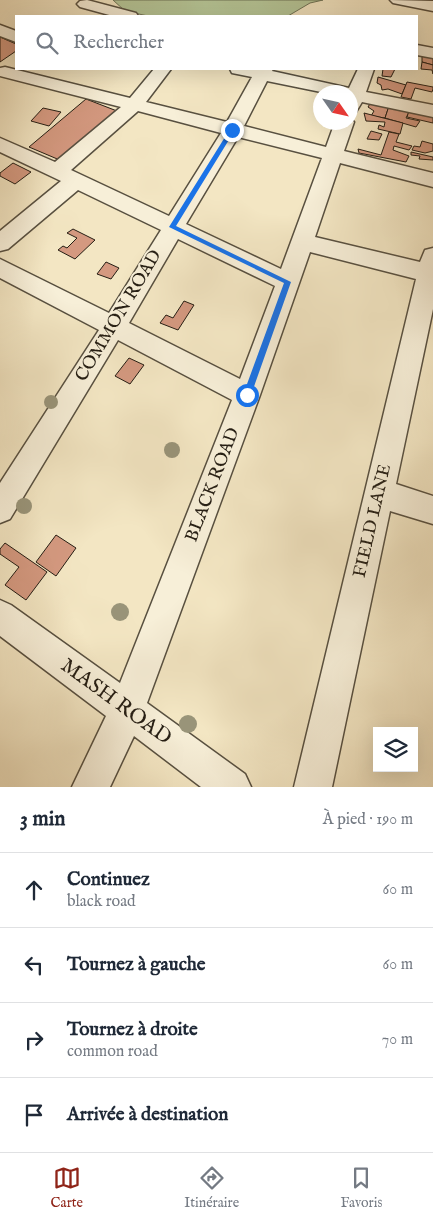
<!DOCTYPE html>
<html lang="fr">
<meta charset="utf-8">
<style>
body{margin:0;font-family:"IM FELL English",serif;background:#f6f6f7;color:#1f2937}
.controls{position:absolute;right:15px;bottom:15px;display:grid;overflow:hidden;border-radius:0px;box-shadow:0 5px 20px #0002}
.controls button{width:45px;height:45px;display:grid;place-items:center;padding:0;border:0;border-bottom:1px solid #e0e1e3;background:#fff;color:#1f2937;font:25px sans-serif}
.compass{position:absolute;left:313px;top:85px;width:45px;height:45px;border-radius:50%;background:#fff;box-shadow:0 5px 20px #0002;rotate:124deg}
.stop{position:absolute;width:15px;height:15px;margin:-11px;border:4px solid #1a73e8;border-radius:50%;background:#fff}
.stop.end{background:#1a73e8;border-color:#fff;box-shadow:0 1px 5px #0008}
.list{margin:0;padding:0;list-style:none}
h2{display:flex;justify-content:space-between;align-items:center;height:65px;margin:0;padding:0 20px;font-size:21px}
h2 small{font-size:16px;font-weight:400;color:#747a83}
.list li{display:grid;grid-template-columns:32px 1fr auto;gap:15px;align-items:center;box-sizing:border-box;height:75px;padding:0 20px;border-top:1px solid #e0e1e3}
.list b{display:block;font-size:19px;white-space:nowrap}
.list p{margin:0;font-size:16px;white-space:nowrap;color:#747a83}
.list em{font-size:16px;font-style:normal;color:#747a83}
.icon{flex:none;width:28px;height:28px;fill:none;stroke:currentColor;stroke-width:2;stroke-linecap:round;stroke-linejoin:round}
.map{position:relative;flex:none;width:433px;height:787px;overflow:hidden}
.search{position:absolute;background:#fff;box-shadow:0 5px 20px #0002;left:15px;right:15px;top:15px;height:55px;display:flex;align-items:center;gap:12px;box-sizing:border-box;padding:0 18px;border-radius:0px;color:#747a83;font-size:19px}
.sheet{height:365px;background:#fff}
nav{display:flex;justify-content:space-around;align-items:center;box-sizing:border-box;height:70px;border-top:1px solid #e0e1e3;background:#fff;font-size:14px;color:#747a83}
nav a{display:grid;justify-items:center;gap:2px}
nav .on{color:#8f2418}
.map>svg:first-child{display:block}
</style>
<div class="map">
<svg width="433" height="787" viewBox="0 0 433 787">
<rect width="100%" height="100%" fill="#f3e6c3"/>
<filter id="stains"><feTurbulence type="fractalNoise" baseFrequency=".004" numOctaves="4"/><feColorMatrix values="0 0 0 0 .2 0 0 0 0 .09 0 0 0 0 .02 0 0 0 .5 -.17"/></filter>
<radialGradient id="worn" r=".72"><stop offset=".6" stop-color="#630" stop-opacity="0"/><stop offset="1" stop-color="#630" stop-opacity=".3"/></radialGradient>
<polygon fill="#b5c698" stroke="#6d7256" points="113,0 323,0 310,3 288,16 148,16 125,11"/>
<g fill="#d49980" stroke="#251e14">
<polygon points="0,37 16,44 16,51 0,62"/>
<polygon points="422,56 433,58 433,65 422,62"/>
<polygon points="422,62 433,65 433,74 432,70 421,69"/>
<polygon points="383,69 395,69 391,77 382,76"/>
<polygon points="378,77 406,85 402,94 388,89 382,90 381,85 377,83"/>
<polygon points="407,82 433,87 433,89 432,92 415,88 411,99 401,97"/>
<polygon points="86,99 117,111 62,161 29,147"/>
<polygon points="371,102 389,106 385,118 371,116 374,111 368,107"/>
<polygon points="389,106 410,110 406,118 420,121 416,127 385,118"/>
<polygon points="43,108 61,112 49,126 31,121"/>
<polygon points="409,111 433,115 433,123 407,117"/>
<polygon points="364,113 403,123 400,134 378,129 379,125 384,127 385,122 366,121"/>
<polygon points="371,131 382,134 379,140 367,139"/>
<polygon points="389,132 399,134 396,142 412,146 409,150 394,146 393,150 409,156 406,162 359,153 358,149 381,155"/>
<polygon points="422,141 433,144 433,151 425,153 412,150 414,146 420,147"/>
<polygon points="411,152 433,157 433,160 419,159 420,156 411,155"/>
<polygon points="13,163 31,172 15,184 0,176 0,173"/>
<polygon points="73,229 95,240 75,259 58,250 63,246 67,248 77,238 67,233"/>
<polygon points="106,262 119,268 111,279 97,274"/>
<polygon points="184,301 194,305 178,330 160,323 166,315 173,318"/>
<polygon points="129,358 144,365 130,384 115,376"/>
<polygon points="56,535 76,548 56,576 36,562"/>
<polygon points="5,543 47,572 26,600 5,585 19,567 0,554 0,549"/>
</g>
<g fill="none" stroke-linecap="round" stroke-linejoin="round">
<g stroke="#585040" stroke-width="3">
<g id="minor">
<polygon points="87,0 136,13 138,16 113,16 80,7 77,4 80,1"/>
<polygon points="390,0 433,1 433,11 393,3"/>
<polygon points="0,25 16,31 16,42 0,36"/>
<polygon points="417,45 433,48 433,58 417,55"/>
<path d="M5,67L130,98L154,69H171L146,102L227,122L252,77L232,73L230,69H273L272,71L349,88L358,69H374L366,92L433,105V117L362,102L356,112L350,113V92H321L267,81L244,126L326,147L335,122H350V118L354,122L344,151L433,173V187L340,163L315,237L420,262L425,250L433,248V309L396,484L433,496V524L390,511L332,787H294L416,279L310,252L260,395L147,703L245,774L251,787H201L134,736L110,787H72L106,716L0,636V600L11,605L120,683L232,400L118,340L10,519L0,523V483L99,330L0,278V259L109,313L161,230L78,190L8,249L0,251V231L61,181L0,152V138L55,162L121,107L0,76V68ZM138,111L221,133L169,216L71,170ZM238,137L322,158L281,269L186,224ZM178,239L275,286L240,379L129,323Z"/>
</g>
</g>
<use href="#minor" fill="#f7efd8" fill-rule="evenodd"/>
</g>
<g fill="#999479">
<circle cx="51" cy="402" r="7"/>
<circle cx="172" cy="450" r="8"/>
<circle cx="24" cy="506" r="8"/>
<circle cx="120" cy="612" r="9"/>
<circle cx="188" cy="724" r="9"/>
</g>
<polygon fill="#1a73e8" points="230,129 235,130 176,226 291,282 251,395 247,399 243,395 284,283 169,227"/>
<g text-anchor="middle" dominant-baseline="central" stroke-width="4" stroke-linejoin="round" paint-order="stroke">
<g font-size="18" fill="#251e14" stroke="#f7efd8">
<text transform="translate(119 316) rotate(-59)">COMMON ROAD</text>
<text transform="translate(213 485) rotate(-69)">BLACK ROAD</text>
<text transform="translate(373 521) rotate(-77)">FIELD LANE</text>
</g>
<g font-size="21" fill="#251e14" stroke="#f7efd8">
<text transform="translate(116 702) rotate(36)">MASH ROAD</text>
</g>
</g>
<rect width="100%" height="100%" filter="url(#stains)"/>
<rect width="100%" height="100%" fill="url(#worn)"/>
</svg>
<div class="controls">
<button><svg class="icon" aria-label="layers" viewBox="0 0 24 24"><path d="M12 4l9 5-9 5-9-5zM3 14l9 5 9-5"/></svg></button>
</div>
<svg class="compass" viewBox="-18 -18 36 36"><path d="M0-13l5 13h-10z" fill="#e53935"/><path d="M0 13l5-13h-10z" fill="#747a83"/></svg>
<div class="stop" style="left:247px;top:395px"></div>
<div class="stop end" style="left:232px;top:130px"></div>
<div class="search"><svg class="icon" aria-label="search" viewBox="0 0 24 24"><circle cx="10" cy="10" r="6"/><path d="M15 15l6 6"/></svg>Rechercher</div>
</div>
<section class="sheet">
<h2>3 min<small>À pied · 190 m</small></h2>
<ul class="list">
<li><svg class="icon" aria-label="ahead" viewBox="0 0 24 24"><path d="M12 20V5M6 11l6-6 6 6"/></svg><div><b>Continuez</b><p>black road</p></div><em>60 m</em></li>
<li><svg class="icon" aria-label="left" viewBox="0 0 24 24"><path d="M17 20v-9H6M10 6l-5 5 5 5"/></svg><div><b>Tournez à gauche</b></div><em>60 m</em></li>
<li><svg class="icon" aria-label="right" viewBox="0 0 24 24"><path d="M7 20v-9h11M14 6l5 5-5 5"/></svg><div><b>Tournez à droite</b><p>common road</p></div><em>70 m</em></li>
<li><svg class="icon" aria-label="arrive" viewBox="0 0 24 24"><path d="M6 21V4h12l-3 4 3 4H6"/></svg><div><b>Arrivée à destination</b></div></li>
</ul>
</section>
<nav>
<a class="on"><svg class="icon" aria-label="map" viewBox="0 0 24 24"><path d="M3 6l6-2 6 2 6-2v14l-6 2-6-2-6 2zM9 4v14M15 6v14"/></svg>Carte</a>
<a><svg class="icon" aria-label="directions" viewBox="0 0 24 24"><path d="M12 3l9 9-9 9-9-9zM9 14v-3h6M13 9l2 2-2 2"/></svg>Itinéraire</a>
<a><svg class="icon" aria-label="saved" viewBox="0 0 24 24"><path d="M7 4h10v16l-5-4-5 4z"/></svg>Favoris</a>
</nav>
